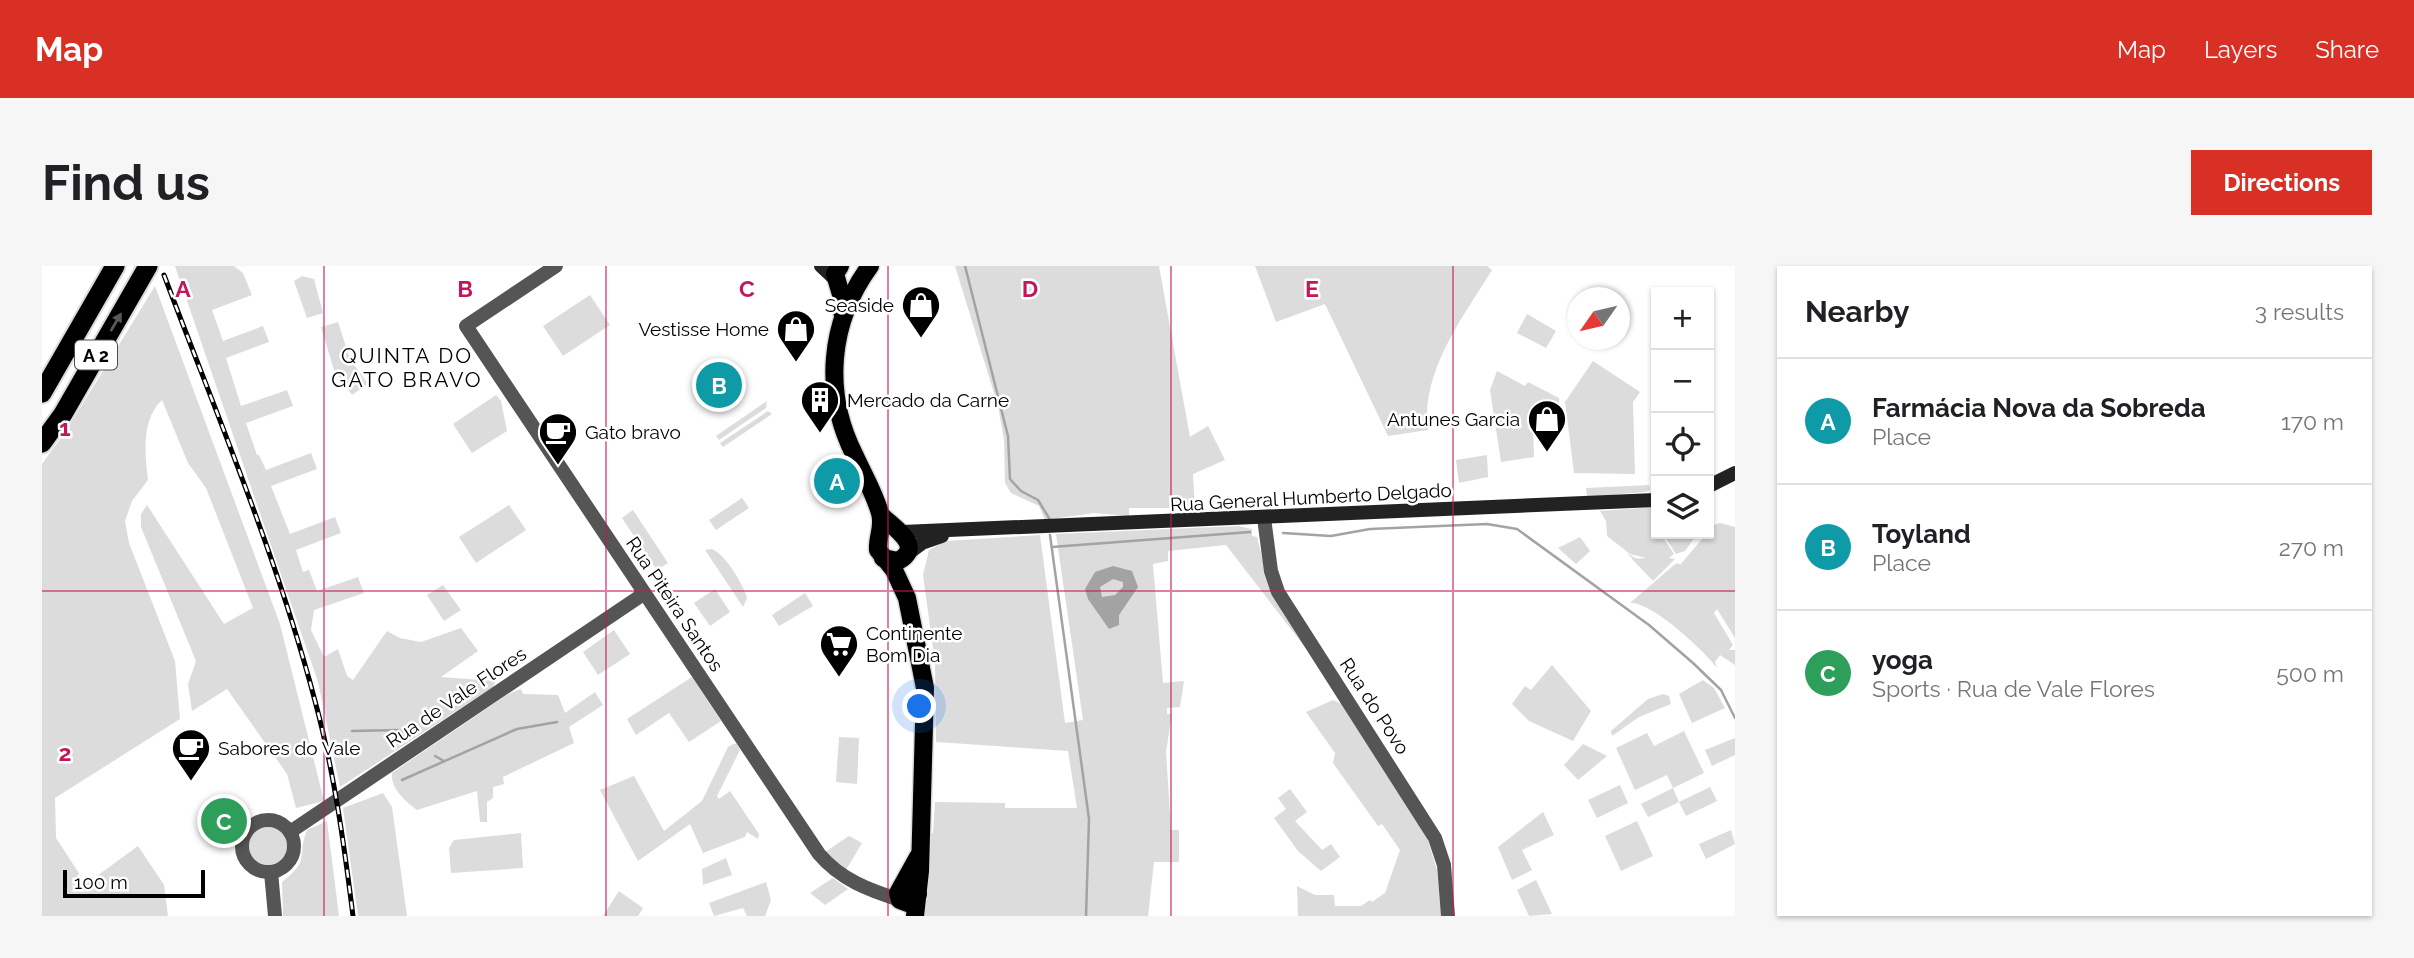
<!DOCTYPE html>
<meta charset="utf-8">
<style>
body{margin:0;font-family:Raleway,sans-serif;background:#f6f6f6;color:#202124}
.controls{position:absolute;right:21px;top:21px;display:grid;overflow:hidden;border-radius:0px;box-shadow:0 2px 5px #0004}
.controls button{width:63px;height:63px;display:grid;place-items:center;padding:0;border:0;border-bottom:2px solid #e0e0e0;background:#fff;color:#202124;font:35px sans-serif}
.compass{position:absolute;left:1525px;top:21px;width:63px;height:63px;border-radius:50%;background:#fff;box-shadow:0 2px 5px #0004;rotate:236deg}
.scale{position:absolute;left:21px;bottom:18px;width:142px;box-sizing:border-box;padding-left:7px;border:4px solid #000;border-top:0;font-size:19px;line-height:24px;white-space:nowrap;color:#000;-webkit-text-stroke:5px #fff;paint-order:stroke}
.you{position:absolute;left:878px;top:441px;width:24px;height:24px;margin:-18px;border:5px solid #fff;border-radius:50%;background:#1a73e8;box-shadow:0 0 0 10px #1a73e833}
.badge{display:grid;place-items:center;width:46px;height:46px;border-radius:50%;background:#d93025;color:#fff;font-size:23px;font-weight:700}
.pin{position:absolute;translate:-50% -50%;border:4px solid #fff;box-shadow:0 2px 7px #0006}
.list{margin:0;padding:0;list-style:none}
h2{display:flex;justify-content:space-between;align-items:center;height:91px;margin:0;padding:0 28px;font-size:30px}
h2 small{font-size:23px;font-weight:400;color:#757577}
.list li{display:grid;grid-template-columns:46px 1fr auto;gap:21px;align-items:center;box-sizing:border-box;height:126px;padding:0 28px;border-top:2px solid #e0e0e0}
.list b{display:block;font-size:26px;white-space:nowrap}
.list p{margin:0;font-size:23px;white-space:nowrap;color:#757577}
.list em{font-size:23px;font-style:normal;color:#757577}
.icon{flex:none;width:38px;height:38px;fill:none;stroke:currentColor;stroke-width:2;stroke-linecap:round;stroke-linejoin:round}
.map{position:relative;flex:none;width:1693px;height:650px;overflow:hidden;border-radius:0px}
header{display:flex;align-items:center;gap:42px;box-sizing:border-box;height:98px;padding:0 35px;background:#d93025;color:#fff}
header strong{font-size:33px}
nav{display:flex;gap:38px;margin-inline-start:auto;font-size:24px}
.intro{display:flex;align-items:center;justify-content:space-between;box-sizing:border-box;height:168px;padding:0 42px}
h1{margin:0;font-size:49px}
.button{padding:18px 32px;border-radius:0px;background:#d93025;color:#fff;font-size:24px;font-weight:700}
main{display:flex;gap:42px;padding:0 42px}
aside{flex:1;background:#fff;border-radius:0px;box-shadow:0 2px 5px #0004}
.map>svg:first-child{display:block}
</style>
<header>
<strong>Map</strong>
<nav><a>Map</a><a>Layers</a><a>Share</a></nav>
</header>
<div class="intro"><h1>Find us</h1><a class="button">Directions</a></div>
<main>
<div class="map">
<svg width="1693" height="650" viewBox="0 0 1693 650">
<rect width="100%" height="100%" fill="#fff"/>
<g fill="#dcdcdc">
<polygon points="133,0 192,0 201,7 210,29 170,44 181,75 221,60 227,76 184,92 199,140 245,124 251,140 204,157 215,189 217,189 224,204 269,187 275,203 229,220 248,268 293,251 299,267 254,284 261,306 267,304 275,325 316,311 322,327 272,344 269,364 282,391 296,383 305,410 311,414 345,365 358,372 379,376 419,362 436,385 399,411 454,415 451,421 298,521 276,416"/>
<polygon points="913,0 1117,0 1148,171 1166,160 1183,194 1151,208 1153,242 1087,242 1087,250 1052,247 1003,254 997,240 969,227 963,217 962,174 956,140"/>
<path d="M1213,0H1445L1450,4C1421,51 1378,107 1386,164L1346,170L1283,38L1234,56Z"/>
<polygon points="260,10 272,13 281,47 265,52 252,15"/>
<path d="M113,20L238,358L282,535L254,542L245,508L185,423L150,445L146,418L154,395L99,261V248L105,239L182,358L211,342L164,222L146,197L120,134C99,154 103,187 106,214L90,235L83,255L87,277L133,395L138,453L13,532L14,572L44,618L96,580L122,619L126,650H0V198L24,165Z"/>
<polygon points="548,29 568,59 521,90 501,60"/>
<polygon points="1485,48 1514,65 1504,82 1475,67"/>
<polygon points="296,56 308,93 326,118 310,129 292,104 279,61"/>
<polygon points="1551,95 1598,126 1591,136 1593,208 1532,207 1523,136"/>
<polygon points="1455,105 1483,120 1486,116 1517,132 1519,161 1491,165 1492,191 1459,196 1448,124"/>
<polygon points="454,129 459,135 465,165 430,187 411,158"/>
<polygon points="725,135 724,142 677,174 674,170"/>
<polygon points="726,145 730,148 681,181 678,177"/>
<polygon points="1445,189 1446,211 1417,217 1414,194"/>
<polygon points="1607,219 1608,224 1603,226 1545,231 1544,222"/>
<polygon points="700,232 707,242 674,264 667,254"/>
<polygon points="467,239 484,264 434,297 417,271"/>
<path d="M1614,241L1612,276L1614,266L1619,268L1632,288L1627,292L1633,293L1611,315L1589,292L1606,293C1598,294 1590,294 1585,287L1595,293L1604,292L1588,288L1565,270L1564,255L1558,245Z"/>
<polygon points="591,244 626,297 615,304 580,252"/>
<path d="M1678,257L1693,261V372L1675,343L1672,347L1691,379L1687,384H1693V399L1678,389L1673,396L1675,402C1667,390 1612,336 1588,337L1632,299L1636,297L1638,299L1672,259Z"/>
<polygon points="1196,260 1210,263 1210,270 1215,271 1230,330 1272,393 1184,279 1126,285 1126,295 1111,298 1121,417 1142,415 1138,441 1125,442 1125,448 1130,448 1124,486 1129,564 1137,564 1137,596 1112,596 1106,650 882,650 885,567 891,567 893,536 963,537 963,542 1035,542 1026,485 894,476 893,397 881,309 887,284 904,275 998,269 1023,457 1041,454 1014,268"/>
<polygon points="1621,268 1655,268 1643,285 1634,288"/>
<polygon points="1538,271 1548,285 1534,298 1516,282"/>
<path d="M670,283C684,289 701,318 705,332L701,341L663,284Z"/>
<polygon points="401,319 419,344 402,355 385,329"/>
<polygon points="673,323 688,346 668,360 652,337"/>
<polygon points="763,327 771,340 737,360 730,349"/>
<polygon points="572,364 588,388 556,409 541,386"/>
<polygon points="1510,399 1549,445 1531,475 1487,455 1470,438 1483,420 1489,424"/>
<polygon points="650,411 679,455 647,476 627,447 594,469 585,453"/>
<polygon points="1661,414 1672,422 1683,442 1650,457 1637,428"/>
<path d="M479,423L481,428L516,429L523,447L553,426L561,439L527,461L532,477L461,511L462,518L451,521V532L445,536V556H438L435,525L375,544C364,536 348,522 350,507L466,428Z"/>
<polygon points="1621,428 1627,430 1629,438 1597,451 1570,470 1569,465 1606,433"/>
<polygon points="1291,434 1300,438 1385,571 1395,604 1399,650 1256,650 1255,620 1273,629 1292,629 1293,640 1319,640 1328,634 1330,636 1343,627 1358,584 1340,558 1336,560 1291,497 1293,487 1264,446"/>
<polygon points="1642,465 1662,507 1631,522 1637,536 1668,521 1675,535 1644,550 1637,536 1606,551 1599,538 1631,522 1625,509 1593,524 1574,482 1605,467 1612,480"/>
<polygon points="797,471 817,472 815,518 794,516"/>
<polygon points="1693,472 1693,489 1670,500 1663,484"/>
<polygon points="691,478 695,478 698,484 675,530 677,533 688,525 717,568 716,573 705,566 703,571 661,587 648,558 596,595 558,524 592,510 622,565 660,535 686,481"/>
<polygon points="1541,478 1565,490 1536,514 1522,499"/>
<polygon points="1578,519 1586,537 1555,552 1546,534"/>
<polygon points="1248,523 1265,546 1253,555 1280,584 1289,578 1298,591 1279,605 1256,585 1232,552 1244,543 1236,532"/>
<polygon points="341,527 350,541 365,650 316,650 301,542"/>
<polygon points="1501,546 1512,569 1480,584 1490,604 1470,614 1456,581"/>
<path d="M285,555L297,650H241L240,616C270,593 254,591 265,564Z"/>
<polygon points="1595,555 1611,590 1579,605 1563,570"/>
<circle cx="226" cy="580" r="19"/>
<polygon points="1689,564 1693,578 1664,593 1657,578"/>
<polygon points="479,567 481,602 409,607 407,582 412,574"/>
<polygon points="807,570 820,577 804,604 783,586"/>
<polygon points="684,592 690,609 661,619 660,603"/>
<polygon points="791,612 806,623 783,639 768,627"/>
<polygon points="1494,614 1510,648 1487,650 1475,624"/>
<polygon points="724,616 729,634 723,650 705,650 701,642 672,650 667,637"/>
<polygon points="577,625 601,642 596,650 561,650"/>
</g>
<path fill="#a3a3a3" fill-rule="evenodd" d="M1071,300L1090,305L1096,321L1077,349V359L1067,363L1046,333L1043,323L1053,306ZM1071,313L1081,316V321L1073,329L1060,331L1058,321Z"/>
<g fill="none" stroke-linecap="round" stroke-linejoin="round">
<g stroke="#a3a3a3" stroke-width="2.5">
<polyline points="923,0 966,170 968,213 979,225 996,234 1007,252"/>
<polyline points="1241,267 1289,270 1328,263 1445,258 1475,263 1607,359 1651,397 1679,424 1693,452"/>
<polyline points="1008,269 1047,553 1044,650"/>
<polyline points="1010,281 1208,266"/>
<polyline points="310,465 356,464 366,467"/>
<polyline points="393,490 402,495"/>
<polyline points="360,514 475,463 515,456"/>
</g>
<g stroke="#dbdbdb" stroke-width="21">
<g id="primary">
<polyline points="798,0 793,8 800,32 800,46"/>
<path d="M828,0C787,56 781,126 812,188C821,208 832,226 838,247C842,261 835,271 836,284L852,304L865,332L883,422L878,605L873,650"/>
<path d="M839,249C850,261 884,280 856,295L841,292"/>
<polyline points="876,628 866,637 858,634 856,627 876,591"/>
</g>
</g>
<g stroke="#dbdbdb" stroke-width="23">
<g id="motorway">
<polyline points="0,127 73,0"/>
<polyline points="0,177 21,148 106,0"/>
</g>
</g>
<g stroke="#555" stroke-width="14">
<path d="M514,0L424,60L777,588C799,614 827,624 858,634"/>
<polyline points="1222,252 1229,305 1236,326 1393,572 1402,599 1406,650"/>
<circle cx="226" cy="580" r="26"/>
<polyline points="248,566 597,331 600,325"/>
<polyline points="229,606 233,650"/>
</g>
<g stroke="#222" stroke-width="14">
<polyline points="779,0 794,14"/>
<polyline points="1667,220 1693,207"/>
<polyline points="860,266 1614,234"/>
<polyline points="865,288 880,277 900,270"/>
</g>
<use href="#primary" stroke="#000" stroke-width="18"/>
<use href="#motorway" stroke="#000" stroke-width="19"/>
<g stroke="#000" stroke-width="5">
<path id="rail" d="M122,9C175,150 235,290 273,435C292,505 302,578 311,650"/>
</g>
<use href="#rail" stroke="#fff" stroke-width="2.5" stroke-dasharray="8" stroke-linecap="butt"/>
</g>
<defs><path id="oneway-solid" d="M-6-.8H1V-3.2L6.5 0L1 3.2V.8H-6Z" transform="scale(1.75)"/></defs>
<use fill="#595959" href="#oneway-solid" transform="translate(74 56) rotate(-60)"/>
<path fill="none" stroke="#c2185b" stroke-width="2" stroke-opacity="0.55" d="M282,0V650M564,0V650M846,0V650M1129,0V650M1411,0V650M0,325H1693"/>
<defs>
<g id="shop-pin" transform="scale(2.0125)"><path d="M0 17L-7.5 6A9.5 9.5 0 1 1 7.5 6Z" fill="#000" stroke="#fff"/><path d="M-5-2.5h2.3a2.7 3.5 0 0 1 5.4 0H5L5.5 6h-11ZM-1.5-2.5h3a1.5 2.3 0 0 0-3 0Z" fill="#fff"/></g>
<g id="building-pin" transform="scale(2.0125)"><path d="M0 17L-7.5 6A9.5 9.5 0 1 1 7.5 6Z" fill="#000" stroke="#fff"/><path d="M-4-6H4V6H1V3H-1V6H-4ZM-2.5-4.3h1.7v1.8h-1.7ZM.8-4.3h1.7v1.8H.8ZM-2.5-1h1.7V.8h-1.7ZM.8-1h1.7V.8H.8Z" fill="#fff"/></g>
<g id="cafe-pin" transform="scale(2.0125)"><path d="M0 17L-7.5 6A9.5 9.5 0 1 1 7.5 6Z" fill="#000" stroke="#fff"/><path d="M-5.5-4.5H6V0H3Q3 3.5 0 3.5H-2.5Q-5.5 3.5-5.5 0ZM3-3.2v2h1.7v-2ZM-6 4.5H4V6H-6Z" fill="#fff"/></g>
<g id="supermarket-pin" transform="scale(2.0125)"><path d="M0 17L-7.5 6A9.5 9.5 0 1 1 7.5 6Z" fill="#000" stroke="#fff"/><path d="M-6-5.5h2.5l.6 2H6L4.5 2H-2.5L-4.4-4H-6ZM-1.5 3.2a1.3 1.3 0 1 0 .1 0ZM3 3.2a1.3 1.3 0 1 0 .1 0Z" fill="#fff"/></g>
</defs>
<g fill-rule="evenodd">
<use href="#shop-pin" x="879" y="39"/>
<use href="#shop-pin" x="754" y="63"/>
<use href="#building-pin" x="778" y="134"/>
<use href="#shop-pin" x="1505" y="153"/>
<use href="#cafe-pin" x="516" y="166"/>
<use href="#supermarket-pin" x="797" y="378"/>
<use href="#cafe-pin" x="149" y="482"/>
</g>
<g text-anchor="middle" dominant-baseline="central" stroke-width="5" stroke-linejoin="round" paint-order="stroke">
<rect fill="#fff" stroke="#4c4c4c" stroke-width="2" x="33" y="74.5" width="42" height="29" rx="5"/>
<g font-size="18" font-weight="bold" fill="#000">
<text x="54" y="89">A 2</text>
</g>
<g font-size="19" fill="#000" stroke="#fff" text-anchor="start">
<text x="852" y="39" text-anchor="end">Seaside</text>
<text x="727" y="63" text-anchor="end">Vestisse Home</text>
<text x="805" y="134">Mercado da Carne</text>
<text x="1478" y="153" text-anchor="end">Antunes Garcia</text>
<text x="543" y="166">Gato bravo</text>
<text x="824" y="367">Continente<tspan x="824" dy="22">Bom Dia</tspan></text>
<text x="176" y="482">Sabores do Vale</text>
</g>
<g font-size="19" fill="#000" stroke="#fff">
<text transform="translate(1269 231) rotate(-3)">Rua General Humberto Delgado</text>
<text transform="translate(633 338) rotate(56)">Rua Piteira Santos</text>
<text transform="translate(414 431) rotate(-34)">Rua de Vale Flores</text>
<text transform="translate(1333 440) rotate(57)">Rua do Povo</text>
</g>
<g font-size="21" letter-spacing="2" fill="#000" stroke="#fff">
<text x="365" y="89">QUINTA DO<tspan x="365" dy="24">GATO BRAVO</tspan></text>
</g>
</g>
<g font-size="23" text-anchor="middle" font-weight="bold" fill="#c2185b" stroke="#fff" stroke-width="5" stroke-linejoin="round" paint-order="stroke">
<text x="141" y="31">A</text>
<text x="423" y="31">B</text>
<text x="705" y="31">C</text>
<text x="988" y="31">D</text>
<text x="1270" y="31">E</text>
<text x="23" y="170">1</text>
<text x="23" y="495">2</text>
</g>
</svg>
<div class="controls">
<button>+</button>
<button>−</button>
<button><svg class="icon" aria-label="locate" viewBox="0 0 24 24"><circle cx="12" cy="12" r="6"/><path d="M12 2v4M12 18v4M2 12h4M18 12h4"/></svg></button>
<button><svg class="icon" aria-label="layers" viewBox="0 0 24 24"><path d="M12 4l9 5-9 5-9-5zM3 14l9 5 9-5"/></svg></button>
</div>
<svg class="compass" viewBox="-18 -18 36 36"><path d="M0-13l5 13h-10z" fill="#e53935"/><path d="M0 13l5-13h-10z" fill="#757577"/></svg>
<div class="scale">100 m</div>
<div class="you"></div>
<div class="pin badge" style="left:795px;top:215px;background:#0f9aa8">A</div>
<div class="pin badge" style="left:677px;top:119px;background:#0f9aa8">B</div>
<div class="pin badge" style="left:182px;top:555px;background:#2e9e5b">C</div>
</div>
<aside>
<h2>Nearby<small>3 results</small></h2>
<ul class="list">
<li><span class="badge" style="background:#0f9aa8">A</span><div><b>Farmácia Nova da Sobreda</b><p>Place</p></div><em>170 m</em></li>
<li><span class="badge" style="background:#0f9aa8">B</span><div><b>Toyland</b><p>Place</p></div><em>270 m</em></li>
<li><span class="badge" style="background:#2e9e5b">C</span><div><b>yoga</b><p>Sports · Rua de Vale Flores</p></div><em>500 m</em></li>
</ul>
</aside>
</main>
